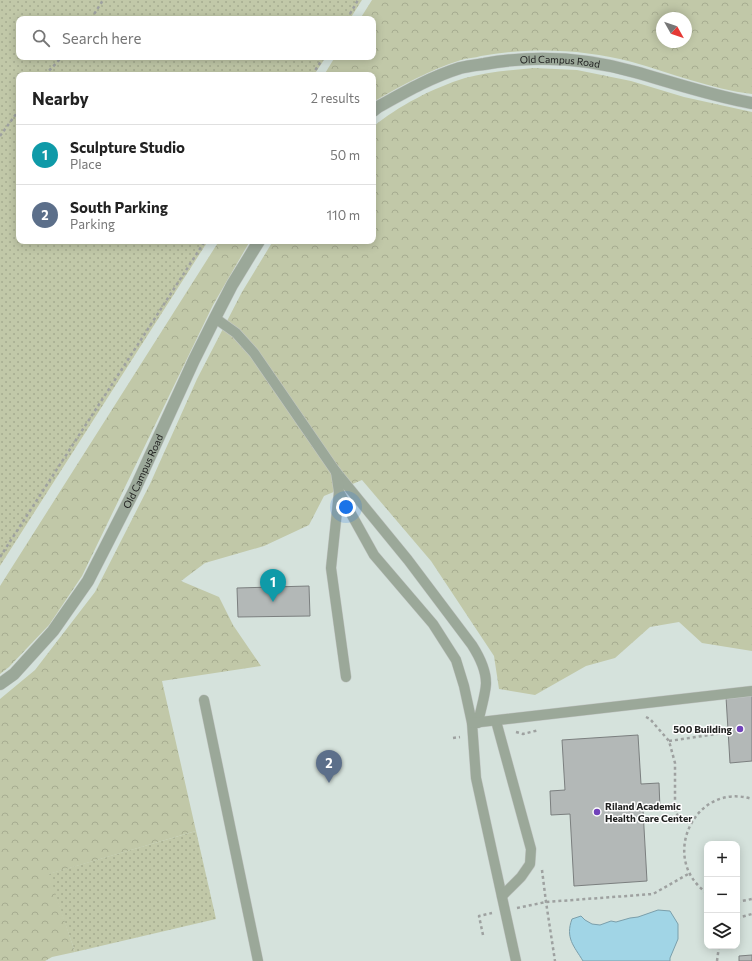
<!DOCTYPE html>
<meta charset="utf-8">
<style>
body{margin:0;font-family:Commissioner,sans-serif;background:#f2f2f2;color:#222}
.controls{position:absolute;right:12px;bottom:12px;display:grid;overflow:hidden;border-radius:8px;box-shadow:0 2px 10px #0003}
.controls button{width:36px;height:36px;display:grid;place-items:center;padding:0;border:0;border-bottom:1px solid #e0e0e0;background:#fff;color:#222;font:20px sans-serif}
.compass{position:absolute;left:656px;top:12px;width:36px;height:36px;border-radius:50%;background:#fff;box-shadow:0 2px 10px #0003;rotate:130deg}
.you{position:absolute;left:346px;top:507px;width:14px;height:14px;margin:-10px;border:3px solid #fff;border-radius:50%;background:#1a73e8;box-shadow:0 0 0 6px #1a73e833}
.badge{display:grid;place-items:center;width:26px;height:26px;border-radius:50%;background:#1a73e8;color:#fff;font-size:13px;font-weight:700}
.pin{position:absolute;translate:-50% -33px;filter:drop-shadow(0 1px 2px #0008)}
.pin::after{content:'';position:absolute;top:21px;width:14px;height:12px;background:inherit;clip-path:polygon(0 0,100% 0,50% 100%)}
.list{margin:0;padding:0;list-style:none}
h2{display:flex;justify-content:space-between;align-items:center;height:52px;margin:0;padding:0 16px;font-size:17px}
h2 small{font-size:13px;font-weight:400;color:#767676}
.list li{display:grid;grid-template-columns:26px 1fr auto;gap:12px;align-items:center;box-sizing:border-box;height:60px;padding:0 16px;border-top:1px solid #e0e0e0}
.list b{display:block;font-size:15px;white-space:nowrap}
.list p{margin:0;font-size:13px;white-space:nowrap;color:#767676}
.list em{font-size:13px;font-style:normal;color:#767676}
.icon{flex:none;width:22px;height:22px;fill:none;stroke:currentColor;stroke-width:2;stroke-linecap:round;stroke-linejoin:round}
.map{position:relative;flex:none;width:752px;height:961px;overflow:hidden}
.search{position:absolute;background:#fff;box-shadow:0 2px 10px #0003;left:16px;top:16px;width:360px;height:44px;display:flex;align-items:center;gap:10px;box-sizing:border-box;padding:0 14px;border-radius:8px;color:#767676;font-size:15px}
.panel{position:absolute;background:#fff;box-shadow:0 2px 10px #0003;left:16px;top:72px;width:360px;height:172px;border-radius:8px}
.map>svg:first-child{display:block}
</style>
<div class="map">
<svg width="752" height="961" viewBox="0 0 752 961">
<defs>
<pattern id="grass-dots" width="8" height="8" patternUnits="userSpaceOnUse"><rect width="8" height="8" fill="#c1c8a8"/><path d="M2 2h.1M6 6h.1" fill="none" stroke="#a6ac90" stroke-width="1.8" stroke-linecap="round"/></pattern>
<pattern id="forest-crowns" width="20" height="18" patternUnits="userSpaceOnUse"><rect width="20" height="18" fill="#c1c8a8"/><path d="M2 6a3 3 0 1 1 6 0M12 15a3 3 0 1 1 6 0" fill="none" stroke="#a6ac90"/></pattern>
</defs>
<rect width="100%" height="100%" fill="#e6ebe9"/>
<path fill="#d5e2dc" fill-rule="evenodd" d="M362,0H752V961H0V566L208,241H373V75H314L326,57H373V19H350ZM662,18H686V42H662ZM707,844H737V946H707Z"/>
<g fill="url(#grass-dots)">
<polygon points="0,0 362,0 350,19 19,19 19,57 326,57 314,75 19,75 19,241 208,241 0,566"/>
<polygon points="196,831 216,919 75,952 48,874"/>
</g>
<g fill="url(#forest-crowns)" fill-rule="evenodd">
<path d="M372,0H752V94C711,89 671,73 632,62C583,49 531,47 481,56C475,58 467,58 461,60C429,70 401,86 373,102V75H324L335,57H373V19H360ZM662,18H686V42H662Z"/>
<path d="M534,68L577,70L631,81L684,97L752,112V651L702,643L679,622L650,627L615,658L586,666L535,695L499,689L494,656L431,561L362,480L324,496L309,525L264,546L205,563L181,581L219,597L233,625L261,666L162,681L196,831L49,874L75,952L52,957L45,961H0V699L35,670L95,592L150,484L197,379L242,292L273,241H373V127C398,106 433,88 465,78C487,72 511,70 534,68Z"/>
<polygon points="219,241 250,241 213,305 82,576 49,625 9,667 0,674 0,586"/>
</g>
<path fill="#a1d5e6" stroke="#7b9fab" d="M658,910L670,911L678,924V939L670,958V961H583C574,946 565,938 572,919L581,916L585,920L592,924L600,925L611,921L616,922L630,918L638,917Z"/>
<g fill="#b3b8b7" stroke="#7b7f7f">
<polygon points="309,586 310,616 238,617 237,588"/>
<polygon points="752,695 752,761 730,763 726,697"/>
<polygon points="638,735 641,784 659,783 660,809 643,810 647,881 574,886 570,814 551,815 550,791 565,790 562,740"/>
<polygon points="752,955 752,961 739,961 739,956"/>
</g>
<g fill="none" stroke-linecap="round" stroke-linejoin="round">
<g stroke="#c3c7c5" stroke-width="11">
<g id="lane">
<path d="M215,318L236,333L254,353L336,472L408,560L472,645C479,656 486,669 486,683C486,693 480,712 478,723"/>
<polyline points="336,472 339,492 374,555 433,624 456,660 464,686 472,723 476,778 516,961"/>
<polyline points="339,492 331,568 346,677"/>
<polyline points="204,700 258,961"/>
<polyline points="496,721 531,849 530,864 521,877 502,896"/>
<polyline points="472,723 752,691"/>
</g>
</g>
<g stroke="#c3c7c5" stroke-width="13">
<g id="street">
<path id="s1" d="M373,111L378,107C405,92 431,77 460,68C468,66 477,65 484,64C534,55 586,58 635,72C674,83 712,96 752,103"/>
<path id="s2" d="M0,684L14,674L53,631L88,581L135,489L194,360L215,318L232,285L259,241"/>
</g>
</g>
<g stroke="#9ea1a0" stroke-width="2.5" stroke-dasharray="3 3" stroke-linecap="butt">
<polyline points="91,19 103,0"/>
<polyline points="347,19 358,0"/>
<polyline points="45,75 62,57"/>
<polyline points="312,75 324,57"/>
<polyline points="0,136 19,110"/>
<polyline points="0,557 205,241"/>
<polyline points="646,717 650,719 669,741 675,763 675,813 690,824"/>
<polyline points="516,732 523,734 539,730"/>
<polyline points="453,738 460,737"/>
<polyline points="669,741 723,733"/>
<polyline points="542,870 546,902 555,961"/>
<path d="M707,893C658,859 695,781 752,799"/>
<polyline points="737,902 752,899"/>
<polyline points="517,908 546,902 653,894 690,873"/>
<polyline points="737,918 752,914"/>
<polyline points="483,935 479,916 492,913"/>
<polyline points="717,961 719,946"/>
</g>
<use href="#lane" stroke="#9ba899" stroke-width="10"/>
<use href="#street" stroke="#9ba899" stroke-width="12"/>
</g>
<g fill="#7142ba" stroke="#fff" stroke-width="1.5">
<circle cx="740" cy="729" r="4"/>
<circle cx="597" cy="812" r="4"/>
</g>
<g text-anchor="middle" dominant-baseline="central" stroke-width="3" stroke-linejoin="round" paint-order="stroke">
<g font-size="10" fill="#212221" stroke="#fff">
<text stroke="none"><textPath href="#s1" startOffset="198">Old Campus Road</textPath></text>
<text stroke="none"><textPath href="#s2" startOffset="259">Old Campus Road</textPath></text>
</g>
<g font-size="10" font-weight="bold" fill="#212221" stroke="#fff" text-anchor="end">
<text x="732" y="729">500 Building</text>
<text x="605" y="806" text-anchor="start">Riland Academic<tspan x="605" dy="12">Health Care Center</tspan></text>
</g>
</g>
</svg>
<div class="controls">
<button>+</button>
<button>−</button>
<button><svg class="icon" aria-label="layers" viewBox="0 0 24 24"><path d="M12 4l9 5-9 5-9-5zM3 14l9 5 9-5"/></svg></button>
</div>
<svg class="compass" viewBox="-18 -18 36 36"><path d="M0-13l5 13h-10z" fill="#e53935"/><path d="M0 13l5-13h-10z" fill="#767676"/></svg>
<div class="you"></div>
<div class="pin badge" style="left:273px;top:602px;background:#0f9aa8">1</div>
<div class="pin badge" style="left:329px;top:783px;background:#5c6f8a">2</div>
<div class="search"><svg class="icon" aria-label="search" viewBox="0 0 24 24"><circle cx="10" cy="10" r="6"/><path d="M15 15l6 6"/></svg>Search here</div>
<section class="panel">
<h2>Nearby<small>2 results</small></h2>
<ul class="list">
<li><span class="badge" style="background:#0f9aa8">1</span><div><b>Sculpture Studio</b><p>Place</p></div><em>50 m</em></li>
<li><span class="badge" style="background:#5c6f8a">2</span><div><b>South Parking</b><p>Parking</p></div><em>110 m</em></li>
</ul>
</section>
</div>
